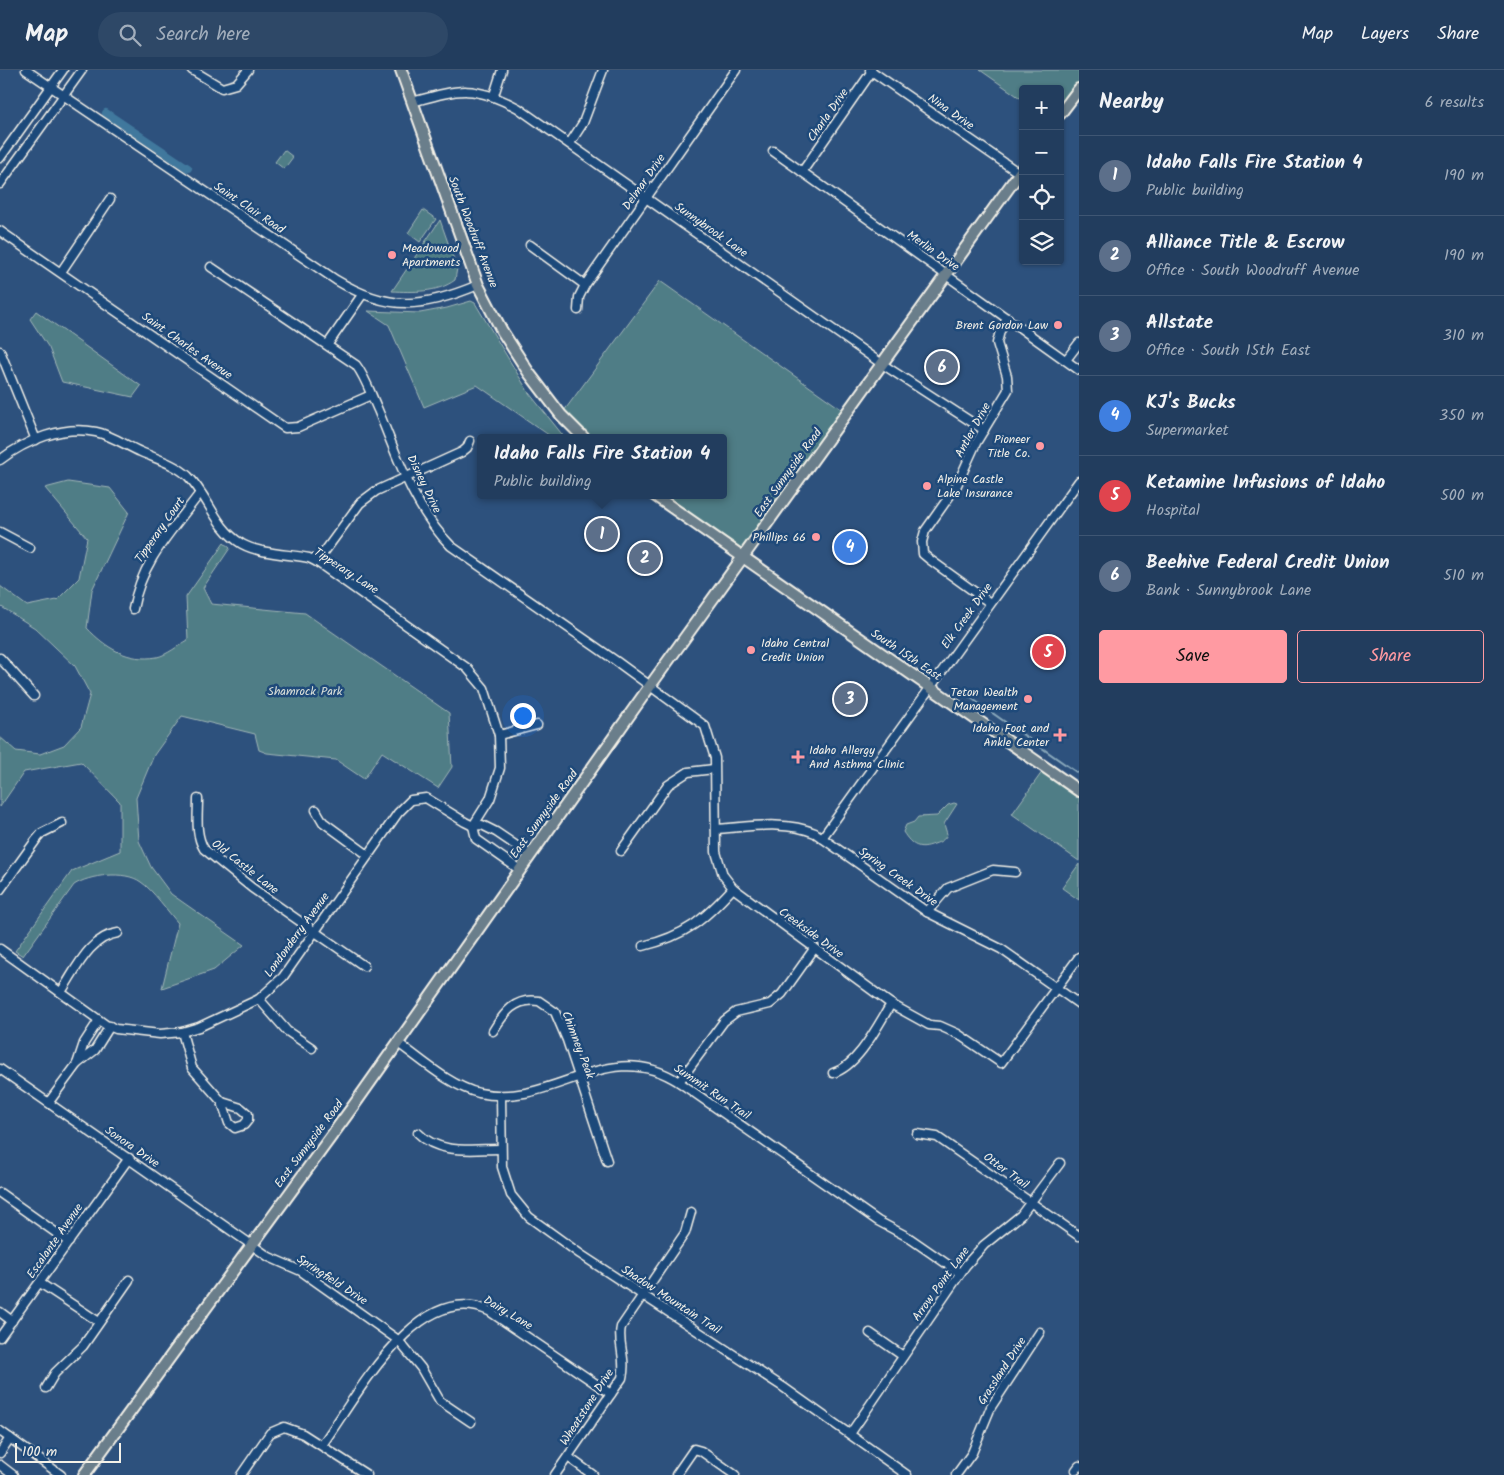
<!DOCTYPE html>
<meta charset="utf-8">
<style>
body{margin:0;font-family:Kalam,sans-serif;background:#2e4867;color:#f1f3f6}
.controls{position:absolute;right:15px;top:15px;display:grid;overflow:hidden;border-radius:5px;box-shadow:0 1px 4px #0004}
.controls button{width:45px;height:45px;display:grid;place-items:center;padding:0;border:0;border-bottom:1px solid #3f5673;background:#223d5e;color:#f1f3f6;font:25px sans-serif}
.scale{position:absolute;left:15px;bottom:12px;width:106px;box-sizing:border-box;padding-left:5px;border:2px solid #f4f1e8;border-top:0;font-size:14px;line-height:18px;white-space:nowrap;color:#f4f1e8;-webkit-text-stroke:4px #1f4a7a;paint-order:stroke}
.you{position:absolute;left:522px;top:645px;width:18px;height:18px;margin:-12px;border:4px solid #fff;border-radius:50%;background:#1a73e8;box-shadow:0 0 0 8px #1a73e833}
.badge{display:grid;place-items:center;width:32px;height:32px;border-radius:50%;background:#ff9aa2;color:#fff;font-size:16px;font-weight:700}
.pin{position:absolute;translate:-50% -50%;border:2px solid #fff;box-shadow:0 1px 5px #0006}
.popup{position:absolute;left:477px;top:364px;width:250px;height:65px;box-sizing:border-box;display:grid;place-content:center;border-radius:5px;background:#223d5e;filter:drop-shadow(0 1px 4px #0005);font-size:16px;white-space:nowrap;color:#a2aebc}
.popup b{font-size:19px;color:#f1f3f6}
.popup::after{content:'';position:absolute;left:50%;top:100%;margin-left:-10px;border:10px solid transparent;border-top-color:#223d5e}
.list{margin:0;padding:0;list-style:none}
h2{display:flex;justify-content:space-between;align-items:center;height:65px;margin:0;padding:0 20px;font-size:21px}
h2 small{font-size:16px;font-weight:400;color:#a2aebc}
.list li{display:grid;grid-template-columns:32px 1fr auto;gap:15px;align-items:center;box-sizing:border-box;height:80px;padding:0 20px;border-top:1px solid #3f5673}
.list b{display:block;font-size:19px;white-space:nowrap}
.list p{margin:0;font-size:16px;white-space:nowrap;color:#a2aebc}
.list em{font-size:16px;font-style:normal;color:#a2aebc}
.actions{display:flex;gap:10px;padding:15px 20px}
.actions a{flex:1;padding:11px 0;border:1px solid #ff9aa2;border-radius:5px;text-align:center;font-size:18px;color:#ff9aa2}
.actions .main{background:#ff9aa2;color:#111}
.icon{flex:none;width:28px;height:28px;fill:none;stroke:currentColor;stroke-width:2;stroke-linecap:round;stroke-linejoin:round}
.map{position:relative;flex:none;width:1079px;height:1405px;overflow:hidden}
header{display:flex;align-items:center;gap:30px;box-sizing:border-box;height:70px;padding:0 25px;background:#223d5e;border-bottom:1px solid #3f5673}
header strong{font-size:24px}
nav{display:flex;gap:28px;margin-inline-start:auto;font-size:18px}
.search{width:350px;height:45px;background:#2e4867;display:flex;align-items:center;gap:12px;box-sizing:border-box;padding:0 18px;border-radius:28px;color:#a2aebc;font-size:19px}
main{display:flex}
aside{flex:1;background:#223d5e}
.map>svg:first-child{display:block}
</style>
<header>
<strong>Map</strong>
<div class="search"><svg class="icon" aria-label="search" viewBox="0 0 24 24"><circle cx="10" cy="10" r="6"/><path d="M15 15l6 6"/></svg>Search here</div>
<nav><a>Map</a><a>Layers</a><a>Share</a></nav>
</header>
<main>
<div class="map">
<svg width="1079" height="1405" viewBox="0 0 1079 1405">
<rect width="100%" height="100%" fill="#2d517d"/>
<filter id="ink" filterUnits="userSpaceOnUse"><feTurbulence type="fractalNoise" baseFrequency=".02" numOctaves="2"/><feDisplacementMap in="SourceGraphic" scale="10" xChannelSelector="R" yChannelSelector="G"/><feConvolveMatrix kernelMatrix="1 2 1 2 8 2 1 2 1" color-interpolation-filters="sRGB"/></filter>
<g filter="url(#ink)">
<g fill="#4f7d86" stroke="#a2b7b7">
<polygon points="980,0 1079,0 1079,18 1060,44 1060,19 1023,19 1023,30"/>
<polygon points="284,80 293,87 284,99 275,92"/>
<polygon points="423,140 436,149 420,172 408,163"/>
<path d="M440,150L457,198L455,210C438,223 412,222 392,221Z"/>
<polygon points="660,211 847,343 743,488 655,425 723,425 723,368 584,368 561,345"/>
<polygon points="471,231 475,233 529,323 565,368 553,368 477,315 424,337 389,255 368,241 420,243 447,238"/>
<polygon points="36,241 141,316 133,327 62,312 49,278 30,249"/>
<path d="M68,412L110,418L129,442L92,520L87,558C106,578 128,592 157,587C167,585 179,575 188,570L186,527L224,473L230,478L203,518L211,534L305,543L449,643L452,697L438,718L382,682L364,709L336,690L267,683L259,680L255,664L182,646L154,685L136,728L139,771L151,797L171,824L244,875L214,900L162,918L178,853C168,842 153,820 141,812C125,800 89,805 74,815L23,886L15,881L72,801L120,781V732L81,692L24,702L0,737V667L16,681L40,684L64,675L81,657L90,624L75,596L35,558L0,536V516L27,536L57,530L79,508L87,468L45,418Z"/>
<polygon points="1045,698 1079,722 1079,791 1012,744"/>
<path d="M954,733L957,734L944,754L947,764C945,770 940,772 934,774C919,780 912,776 903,762L906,755L914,752L918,747L937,746L948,735Z"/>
<polygon points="1079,794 1079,830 1062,818"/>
</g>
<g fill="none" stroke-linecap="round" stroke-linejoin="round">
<polyline stroke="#89a8bb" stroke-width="2" points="954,616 1079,704"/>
<polyline stroke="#41789d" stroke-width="8" points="106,43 188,98"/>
<g stroke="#f4f1e8" stroke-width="11">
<g id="minor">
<path d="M26,0L336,210C389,242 423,238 478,215"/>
<polyline points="192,0 222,18 236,14 248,0"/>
<polyline points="870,0 1019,103"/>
<polyline points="494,25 502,0"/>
<path d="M412,32C459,19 473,14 518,38L882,294L984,360"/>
<polyline points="570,73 583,53 603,0"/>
<polyline points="773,81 1079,300"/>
<polyline points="0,88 63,0"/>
<polyline points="802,102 872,1"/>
<polyline points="0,114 82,0"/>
<polyline points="0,161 285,358 298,357 371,325"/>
<polyline points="530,175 585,215"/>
<path d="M211,197L356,295C366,308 371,325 378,340C398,388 414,439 451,476L616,591L705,656L715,688L716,782L723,805L733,818L891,934L929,955L940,956L958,964L1001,993L1079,887"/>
<polyline points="61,202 110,129"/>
<polyline points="578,240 579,227 585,215 736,0"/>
<polyline points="328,274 362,225"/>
<polyline points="0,281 36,370"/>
<polyline points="1066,290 1079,273"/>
<path d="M0,390C26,370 63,355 96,362C111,365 127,376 141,382C157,389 175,394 188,406C209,427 215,458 242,474C260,484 288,484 309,488L317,492L467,598L484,618L499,665L500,698L490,729L473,756"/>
<polyline points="0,462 30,478"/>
<polyline points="317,492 360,433 376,421 462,382 467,378 470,371"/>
<polyline points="990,533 929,489 923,484 922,472 925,461 956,417 976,373 1008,320 1007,306 997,273 1000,261 1008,248"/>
<path d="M133,539C142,490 171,462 200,423"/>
<polyline points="0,588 34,626"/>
<polyline points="499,665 537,655"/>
<path d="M198,729C198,746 195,764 204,779L252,818L364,896"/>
<polyline points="316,740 323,752 368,785"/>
<polyline points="473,756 476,769 520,800"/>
<path d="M716,759C748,757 785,750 815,763L927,842L1001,879L1079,934"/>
<polyline points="822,768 1079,411"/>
<polyline points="621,781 668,715 688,702 714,699"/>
<polyline points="0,820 36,770 42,763 62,753"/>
<polyline points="927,842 948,818 993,800 1015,802"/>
<path d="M643,876C685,866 704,850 733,818"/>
<polyline points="0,879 106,955 116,959 160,964 182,962 199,957 259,929 283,907 398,743 411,730 426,728 465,752 473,756 482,755 496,762 530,785"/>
<path d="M61,922C76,900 89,867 118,863"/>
<polyline points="259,929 287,961 312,978"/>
<path d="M493,961C504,943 515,927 539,931L555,942L567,970L607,1091"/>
<polyline points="182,962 192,998 222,1032"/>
<path d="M398,973C422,990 450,1016 479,1023C555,1039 607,965 679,1012L878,1151L908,1167L960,1203"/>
<polyline points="77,994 95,980 110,956"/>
<polyline points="0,999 269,1187 301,1201 398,1270 421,1298 440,1331 471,1352"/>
<path d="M833,1003C858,996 878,955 891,934"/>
<polyline points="679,1012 724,951 736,942 770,934 782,924 814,879"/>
<polyline points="501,1026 502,1097 511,1125 529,1147 580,1184 783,1317 907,1405"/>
<polyline points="49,1032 77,994 84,973 99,950"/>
<polygon points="222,1032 241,1038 248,1044 248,1050 244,1055 235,1058 229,1053"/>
<path d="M418,1063C439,1085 472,1079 500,1079"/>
<polyline points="917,1064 937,1067 1079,1166"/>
<polyline points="0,1123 69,1172"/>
<polyline points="40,1213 99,1252"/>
<polyline points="0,1242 12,1251"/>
<polyline points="870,1263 903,1286"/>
<polyline points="0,1267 129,1088"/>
<polyline points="46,1318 55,1303 83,1276 129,1210"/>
<polyline points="0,1361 61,1405"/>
<polyline points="850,1364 966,1195 984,1175 1021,1145 1060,1093"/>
<path d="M322,1375C356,1328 418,1208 489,1241L611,1324"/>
<polyline points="0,1383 10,1368"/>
<polyline points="568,1387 593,1405"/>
<polyline points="0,1395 13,1405"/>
<polyline points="1076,1400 1079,1396"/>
<polyline points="241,1405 270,1363 284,1357 303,1364 367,1405"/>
<path d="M555,1405L622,1308C627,1288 617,1273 621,1257L685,1163L691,1142"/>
<polyline points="676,1405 694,1379 701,1381 735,1405"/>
<polyline points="956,1405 972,1383 991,1337 1040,1262"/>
</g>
</g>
<g stroke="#f4f1e8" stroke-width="14">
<g id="major">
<polyline points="401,0 478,215 502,261 529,303 561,345 584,368"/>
<polyline points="1060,44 1079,19"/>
<polyline points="654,425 1079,721"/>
<polyline points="84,1405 354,1035 650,616 1023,98"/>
</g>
</g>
<use href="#minor" stroke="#1f4a7a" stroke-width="8"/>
<use href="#major" stroke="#6b7e8b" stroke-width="10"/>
</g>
</g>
<g fill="#ff9aa2" stroke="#1f4a7a" stroke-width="2">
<circle cx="392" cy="185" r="5"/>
<circle cx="1058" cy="255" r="5"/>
<circle cx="1040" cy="376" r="5"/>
<circle cx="927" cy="416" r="5"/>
<circle cx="816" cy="467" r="5"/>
<circle cx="751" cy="580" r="5"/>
<circle cx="1028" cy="629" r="5"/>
<path d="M1057.5 657.5h5v5h5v5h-5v5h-5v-5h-5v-5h5z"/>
<path d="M795.5 679.5h5v5h5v5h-5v5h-5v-5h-5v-5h5z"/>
</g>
<g text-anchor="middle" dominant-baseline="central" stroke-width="5" stroke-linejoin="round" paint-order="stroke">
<g font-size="12" fill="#f4f1e8" stroke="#1f4a7a">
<text transform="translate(951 42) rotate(35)">Nina Drive</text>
<text transform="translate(828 45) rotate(-55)">Charla Drive</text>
<text transform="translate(644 112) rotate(-55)">Delmar Drive</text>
<text transform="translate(249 138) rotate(34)">Saint Clair Road</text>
<text transform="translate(711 160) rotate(35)">Sunnybrook Lane</text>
<text transform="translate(473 162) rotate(69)">South Woodruff Avenue</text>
<text transform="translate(933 181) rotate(35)">Merlin Drive</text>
<text transform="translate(187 276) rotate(35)">Saint Charles Avenue</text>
<text transform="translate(973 360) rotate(-61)">Antler Drive</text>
<text transform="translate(788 403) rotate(-54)">East Sunnyside Road</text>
<text transform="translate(424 414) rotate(64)">Disney Drive</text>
<text transform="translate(160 460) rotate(-55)">Tipperary Court</text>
<text transform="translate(346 501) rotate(33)">Tipperary Lane</text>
<text transform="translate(967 546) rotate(-54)">Elk Creek Drive</text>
<text transform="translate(906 585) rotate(34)">South 15th East</text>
<text transform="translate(544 744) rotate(-54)">East Sunnyside Road</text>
<text transform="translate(245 797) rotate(38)">Old Castle Lane</text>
<text transform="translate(898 807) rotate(35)">Spring Creek Drive</text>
<text transform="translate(811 863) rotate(36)">Creekside Drive</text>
<text transform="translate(297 865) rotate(-54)">Londonderry Avenue</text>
<text transform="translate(578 975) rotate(69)">Chimney Peak</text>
<text transform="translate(712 1022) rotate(34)">Summit Run Trail</text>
<text transform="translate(309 1074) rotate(-53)">East Sunnyside Road</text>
<text transform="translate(132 1077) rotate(35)">Sonora Drive</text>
<text transform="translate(1006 1101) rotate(36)">Otter Trail</text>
<text transform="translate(55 1171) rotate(-55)">Escalante Avenue</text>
<text transform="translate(332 1210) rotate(33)">Springfield Drive</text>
<text transform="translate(941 1214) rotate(-54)">Arrow Point Lane</text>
<text transform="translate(671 1230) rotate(33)">Shadow Mountain Trail</text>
<text transform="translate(508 1243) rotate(31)">Dairy Lane</text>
<text transform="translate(1002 1301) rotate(-57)">Grassland Drive</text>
<text transform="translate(587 1337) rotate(-57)">Wheatstone Drive</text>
</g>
<g font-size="12" fill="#f4f1e8" stroke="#1f4a7a" text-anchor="end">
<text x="402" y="178" text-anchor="start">Meadowood<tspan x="402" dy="14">Apartments</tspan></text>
<text x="1048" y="255">Brent Gordon Law</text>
<text x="1030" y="369">Pioneer<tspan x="1030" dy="14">Title Co.</tspan></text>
<text x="937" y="409" text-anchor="start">Alpine Castle<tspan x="937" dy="14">Lake Insurance</tspan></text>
<text x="806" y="467">Phillips 66</text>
<text x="761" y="573" text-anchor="start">Idaho Central<tspan x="761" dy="14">Credit Union</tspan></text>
<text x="1018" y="622">Teton Wealth<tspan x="1018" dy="14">Management</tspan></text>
<text x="1049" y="658">Idaho Foot and<tspan x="1049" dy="14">Ankle Center</tspan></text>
<text x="809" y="680" text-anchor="start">Idaho Allergy<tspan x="809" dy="14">And Asthma Clinic</tspan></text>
</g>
<g font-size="12" fill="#dbe0d9" stroke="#1f4a7a">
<text x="305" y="621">Shamrock Park</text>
</g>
</g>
</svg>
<div class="controls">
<button>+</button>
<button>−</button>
<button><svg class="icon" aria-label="locate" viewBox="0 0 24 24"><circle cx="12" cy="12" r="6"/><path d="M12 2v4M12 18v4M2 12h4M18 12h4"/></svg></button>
<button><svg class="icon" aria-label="layers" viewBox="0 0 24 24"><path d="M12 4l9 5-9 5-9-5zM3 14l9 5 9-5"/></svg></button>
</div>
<div class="scale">100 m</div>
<div class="you"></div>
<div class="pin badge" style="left:602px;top:464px;background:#5c6f8a">1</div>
<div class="popup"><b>Idaho Falls Fire Station 4</b>Public building</div>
<div class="pin badge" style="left:645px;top:488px;background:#5c6f8a">2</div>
<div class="pin badge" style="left:850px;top:629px;background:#5c6f8a">3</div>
<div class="pin badge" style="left:850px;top:477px;background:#3f7fe0">4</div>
<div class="pin badge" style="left:1048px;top:582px;background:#e0444e">5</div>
<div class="pin badge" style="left:942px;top:297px;background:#5c6f8a">6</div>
</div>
<aside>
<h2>Nearby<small>6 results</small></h2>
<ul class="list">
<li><span class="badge" style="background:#5c6f8a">1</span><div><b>Idaho Falls Fire Station 4</b><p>Public building</p></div><em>190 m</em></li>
<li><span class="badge" style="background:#5c6f8a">2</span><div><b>Alliance Title &amp; Escrow</b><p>Office · South Woodruff Avenue</p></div><em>190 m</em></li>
<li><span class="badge" style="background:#5c6f8a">3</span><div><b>Allstate</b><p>Office · South 15th East</p></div><em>310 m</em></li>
<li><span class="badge" style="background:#3f7fe0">4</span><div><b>KJ's Bucks</b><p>Supermarket</p></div><em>350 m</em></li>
<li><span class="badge" style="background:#e0444e">5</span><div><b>Ketamine Infusions of Idaho</b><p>Hospital</p></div><em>500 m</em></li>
<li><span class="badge" style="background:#5c6f8a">6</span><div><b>Beehive Federal Credit Union</b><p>Bank · Sunnybrook Lane</p></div><em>510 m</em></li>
</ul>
<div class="actions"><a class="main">Save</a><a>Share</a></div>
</aside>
</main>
